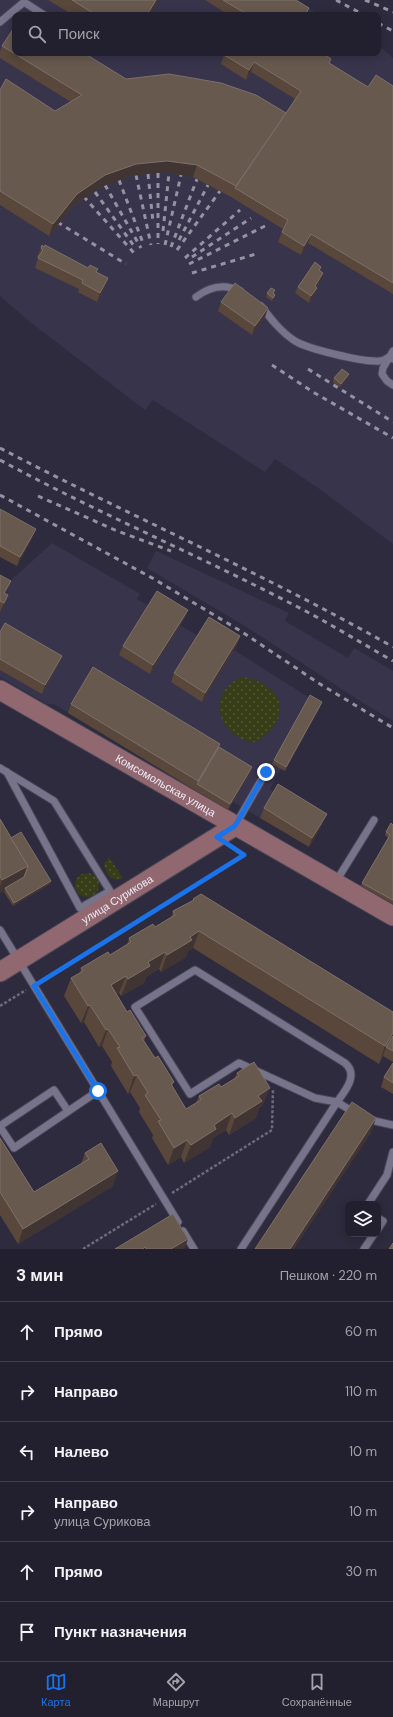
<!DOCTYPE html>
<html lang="ru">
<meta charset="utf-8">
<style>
body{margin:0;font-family:"DM Sans",sans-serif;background:#2a2836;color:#f1f3f6}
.controls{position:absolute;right:12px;bottom:12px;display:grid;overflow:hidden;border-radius:8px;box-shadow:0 2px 10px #0003}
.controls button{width:36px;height:36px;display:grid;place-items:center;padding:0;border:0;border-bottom:1px solid #3f3e4a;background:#22202e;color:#f1f3f6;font:20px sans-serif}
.stop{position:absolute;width:12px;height:12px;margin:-9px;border:3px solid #1a73e8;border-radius:50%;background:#fff}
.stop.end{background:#1a73e8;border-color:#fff;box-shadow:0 1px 4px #0008}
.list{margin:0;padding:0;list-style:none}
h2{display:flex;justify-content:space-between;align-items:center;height:52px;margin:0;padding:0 16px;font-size:17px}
h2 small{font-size:13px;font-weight:400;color:#a2a3aa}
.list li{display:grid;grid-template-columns:26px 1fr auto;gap:12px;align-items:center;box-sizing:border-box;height:60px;padding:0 16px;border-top:1px solid #3f3e4a}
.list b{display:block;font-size:15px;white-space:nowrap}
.list p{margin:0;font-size:13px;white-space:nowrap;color:#a2a3aa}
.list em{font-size:13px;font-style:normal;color:#a2a3aa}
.icon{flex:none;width:22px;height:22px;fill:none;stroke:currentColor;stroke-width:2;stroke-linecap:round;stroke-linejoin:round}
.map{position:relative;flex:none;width:393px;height:1249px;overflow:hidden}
.search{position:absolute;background:#22202e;box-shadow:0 2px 10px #0003;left:12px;right:12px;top:12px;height:44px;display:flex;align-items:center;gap:10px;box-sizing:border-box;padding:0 14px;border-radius:8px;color:#a2a3aa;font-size:15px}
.sheet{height:412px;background:#22202e}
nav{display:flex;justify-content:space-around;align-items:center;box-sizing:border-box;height:56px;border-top:1px solid #3f3e4a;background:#22202e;font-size:11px;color:#a2a3aa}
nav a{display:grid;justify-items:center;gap:2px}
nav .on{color:#1a73e8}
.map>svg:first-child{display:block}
</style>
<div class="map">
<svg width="393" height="1249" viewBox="0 0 393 1249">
<defs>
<pattern id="grass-dots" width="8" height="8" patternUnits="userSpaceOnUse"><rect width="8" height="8" fill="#363d17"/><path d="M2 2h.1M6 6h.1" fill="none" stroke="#53593a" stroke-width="1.8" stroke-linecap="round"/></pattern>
</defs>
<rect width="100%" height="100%" fill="#2e2b3e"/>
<g fill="#38344c">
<polygon points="0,0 297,0 319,15 15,15 15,53 378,53 378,45 393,58 393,544 321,490 275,459 265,472 153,400 145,410 30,322 0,296"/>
<polygon points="52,543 140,594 137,599 203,639 207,633 321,705 285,771 281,769 270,789 275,793 260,818 233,802 228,810 54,704 47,704 0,677 0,586 7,584"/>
<polygon points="156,551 289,613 285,621 348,658 354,648 393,671 393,721 365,704 240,623 147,568"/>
</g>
<g fill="url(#grass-dots)">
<path d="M241,677C284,682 295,719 256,742C249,743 244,740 238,737C213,721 213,691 241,677Z"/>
<path d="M109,857L123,878C112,883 106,875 104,864Z"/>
<circle cx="87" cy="885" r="12"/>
</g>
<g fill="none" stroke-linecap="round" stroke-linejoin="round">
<g stroke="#4a4758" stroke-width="9">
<g id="lane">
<polyline points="0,22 24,2 44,15"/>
<path d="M196,297C209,287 224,283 240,291"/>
<path d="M261,306C271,319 281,332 295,341C308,349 359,361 375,361C381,362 385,360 389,357L393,359"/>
<polyline points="393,351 383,368 382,374 387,381 393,385"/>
<polyline points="0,768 54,801 110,891 80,908 7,772"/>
<polyline points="236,824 266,772"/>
<polyline points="335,883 374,820"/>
<polyline points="0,930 178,1222"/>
<polyline points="366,1119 393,1125"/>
<polyline points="0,1126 54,1090 68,1111"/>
<polyline points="0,1127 14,1148 98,1091"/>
<polyline points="368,1204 387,1175 393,1152"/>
<polyline points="378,1218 383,1221 378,1229"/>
<polyline points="183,1231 194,1249"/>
<path d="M241,1249L337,1102C345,1091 359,1075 345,1063L195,970L135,1007L190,1094L239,1063L315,1098L337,1102L355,1113"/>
<polyline points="364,1249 374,1234"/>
</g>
</g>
<g stroke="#4a4758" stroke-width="21">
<g id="secondary">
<path id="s1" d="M0,690L393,916"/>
<path id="s2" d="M0,972L235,826"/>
</g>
</g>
<g stroke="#6c6a7b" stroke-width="2.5" stroke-dasharray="3 2" stroke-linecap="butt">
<polyline points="42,980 244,855 233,847"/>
<polyline points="0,1006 26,990"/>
<polyline points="172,1193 272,1130 273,1089"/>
<polyline points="83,1249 156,1204"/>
</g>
<use href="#lane" stroke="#77738a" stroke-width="7"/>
<use href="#secondary" stroke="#926870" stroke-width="19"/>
<g stroke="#9592a2" stroke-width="3" stroke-dasharray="5 5" stroke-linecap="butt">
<polyline points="336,0 364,15"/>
<polyline points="365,0 393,12"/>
<polyline points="378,23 393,31"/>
<polyline points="158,173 158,244"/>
<polyline points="148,174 153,222"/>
<polyline points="136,175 151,245"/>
<polyline points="119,180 143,243"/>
<polyline points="105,185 141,248"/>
<polyline points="77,189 134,253"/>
<polyline points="95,192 134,246"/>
<polyline points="49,217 126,264"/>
<polyline points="163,231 169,173"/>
<polyline points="179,240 208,185"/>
<polyline points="165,245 181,175"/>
<polyline points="171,247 197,179"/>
<polyline points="177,250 220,191"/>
<polyline points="192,257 251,218"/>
<polyline points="185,258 240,210"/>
<polyline points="189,264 265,226"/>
<polyline points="192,273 256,254"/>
<polyline points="272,365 313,392 393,438"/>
<polyline points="308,369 393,422"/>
<path d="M0,448C130,516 265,574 393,647"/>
<path d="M0,460C94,511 193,553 288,602C324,620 358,641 393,661"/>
<polyline points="0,495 154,579 239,630 320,684 393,728"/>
<polyline points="38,496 115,530 171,551"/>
</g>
</g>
<g fill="#58473a">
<polygon points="48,0 158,0 156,5 150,15 73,15"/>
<polygon points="205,0 296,0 309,8 307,15 229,15"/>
<polygon points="2,46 126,79 286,113 295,99 251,72 246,80 221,64 224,55 330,63 368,87 393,86 393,294 308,243 301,255 278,242 283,229 231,197 193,177 163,172 131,176 101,187 73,206 49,236 0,205 0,90 55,111 71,102 0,58 0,52"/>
<polygon points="41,248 97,272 108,278 105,288 97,302 78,292 79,289 35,268 38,258 37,257"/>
<polygon points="321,267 320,271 321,280 316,287 317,288 315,294 309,303 295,293 298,287"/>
<polygon points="275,290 274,293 275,295 272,301 266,297 267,293"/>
<polygon points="221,302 268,308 265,317 252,335 218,311"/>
<polygon points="349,374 348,378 340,387 333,382 334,378"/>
<polygon points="0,509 32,538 17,566 0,557"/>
<polygon points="0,575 11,581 5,594 5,604 0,612"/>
<polygon points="188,610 184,619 150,674 119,655 123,646"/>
<polygon points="0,632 62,656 58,665 42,694 0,670"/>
<polygon points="240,636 237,645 202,702 171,682 174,673"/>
<polygon points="71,704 220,744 219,747 250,774 228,810 68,713"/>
<polygon points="321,705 285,771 272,764 274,760"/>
<polygon points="264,808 323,823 309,847 260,818"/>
<polygon points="0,819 11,838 51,881 50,884 13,906 4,892 5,891 0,893"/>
<polygon points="393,825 393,904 361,886 362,883 388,838 385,835 386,832"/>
<polygon points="193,899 393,1012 393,1062 383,1056 379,1064 193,948 188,951 186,957 161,972 159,969 146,977 144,983 121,996 119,993 117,994 127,1012 146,1036 144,1041 155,1058 174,1082 172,1086 186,1109 196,1103 199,1096 221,1087 234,1079 237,1073 263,1105 259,1108 256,1118 229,1135 226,1130 213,1138 210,1147 184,1163 181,1157 168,1165 152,1138 153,1135 139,1112 140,1108 130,1092 128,1094 111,1066 112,1062 102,1046 99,1047 84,1022 81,1023 64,996 71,978 80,973 81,968 110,955 127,945 129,938 155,927 171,918 173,911 192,902"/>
<polygon points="393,1063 393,1094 381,1087 384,1077"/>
<polygon points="0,1138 34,1192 81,1164 85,1153 113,1186 18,1244 0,1215"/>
</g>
<g fill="#413533">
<polygon points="156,0 158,0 156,5 150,15 147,15"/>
<polygon points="254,62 251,72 246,80 249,70"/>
<polygon points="167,161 197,165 193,177 163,172 131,176 101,187 73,206 49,236 53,224 77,194 105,175 136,164"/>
<polygon points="311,234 308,243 301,255 304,246"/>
<polygon points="323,273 321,280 312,292 315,286"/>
<polygon points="108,278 105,288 97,302 100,293"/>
<polygon points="317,288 315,294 309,303 311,296"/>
<polygon points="268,308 265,317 252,335 255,326"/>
<polygon points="349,374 348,378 340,387 341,384"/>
<polygon points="36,529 32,538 17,566 20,557"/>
<polygon points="11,581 8,590 1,602 4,593"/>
<polygon points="8,595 5,604 0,612 4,603"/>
<polygon points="188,610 184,619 150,674 153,665"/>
<polygon points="240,636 237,645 202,702 205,693"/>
<polygon points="62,656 58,665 42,694 45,685"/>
<polygon points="322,702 321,705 285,771 286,767"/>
<polygon points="252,767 250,774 228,810 230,804"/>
<polygon points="327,814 323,823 309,847 312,838"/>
<polygon points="28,866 23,881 5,888 5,891 0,893 0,887 2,880"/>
<polygon points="51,881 50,884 13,906 14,903"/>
<polygon points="199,931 193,948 188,951 186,957 161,972 167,955 190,937"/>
<polygon points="165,952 159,969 146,977 144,983 121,996 128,979 148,962"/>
<polygon points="126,976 119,993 105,1002 111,985"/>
<polygon points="90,1005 84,1022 81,1023 88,1006"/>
<polygon points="108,1029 102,1046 99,1047 106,1030"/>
<polygon points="393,1033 393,1040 386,1047 383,1056 379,1064 385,1046"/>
<polygon points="137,1075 130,1092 128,1094 134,1076"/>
<polygon points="270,1088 263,1105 259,1108 256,1118 229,1135 235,1118 258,1096"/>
<polygon points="232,1113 226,1130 213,1138 210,1147 184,1163 191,1145 214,1125"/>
<polygon points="376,1118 371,1133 294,1249 290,1249"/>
<polygon points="187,1140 181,1157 168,1165 174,1148"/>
<polygon points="118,1171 113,1186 18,1244 23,1229"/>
<polygon points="188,1239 185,1248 183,1249 171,1249"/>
</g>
<g fill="#68594f" stroke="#7d7069">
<polygon points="72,0 156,0 147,15 130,15 125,12 123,15 96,15"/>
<polygon points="223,0 296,0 309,8 305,15 248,15"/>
<polygon points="15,26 15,53 84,53 126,79 169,74 221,83 256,95 286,113 236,186 197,165 167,161 136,164 105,175 77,194 53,224 0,191 0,90 6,79 55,111 82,95 2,46"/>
<polygon points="225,53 323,53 331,59 329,63 368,87 376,75 393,86 393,283 311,234 304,246 282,232 288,220 235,188 301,91 254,62 249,70 224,55"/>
<polygon points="42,245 44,247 45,245 88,268 90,265 98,269 96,272 108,278 100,293 82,283 83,280 38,258 43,250 41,248"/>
<polygon points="315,262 321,267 319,270 323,273 315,286 317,288 311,296 298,287"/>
<polygon points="235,283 268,308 255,326 221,302"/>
<polygon points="271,288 275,290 273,293 275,295 273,298 267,293"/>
<polygon points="342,369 349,374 341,384 334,378"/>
<polygon points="0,509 36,529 20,557 0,546"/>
<polygon points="0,575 11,581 4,593 8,595 4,603 0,601"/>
<polygon points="157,591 188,610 153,665 123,646"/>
<polygon points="209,617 240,636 205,693 174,673"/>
<polygon points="5,623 62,656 45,685 0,659 0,632"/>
<polygon points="93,667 220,744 198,781 71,704"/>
<polygon points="310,695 322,702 286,767 274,760"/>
<polygon points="219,747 252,767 230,804 197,784"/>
<polygon points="278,784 327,814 312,838 264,808"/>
<polygon points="0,819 28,866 2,880 0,876"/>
<polygon points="391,823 393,825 393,900 362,883 390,835 386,832"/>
<polygon points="21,832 51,881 14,903 5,888 24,877 28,866 11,838"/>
<polygon points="201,894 393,1012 393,1033 385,1046 199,931 190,937 192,940 167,955 165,952 148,962 150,966 128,979 126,976 111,985 127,1012 130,1010 146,1036 142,1038 155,1058 158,1056 174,1082 171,1084 186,1109 201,1100 199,1096 219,1084 221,1087 239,1076 237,1073 254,1062 270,1088 258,1096 262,1101 235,1118 232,1113 214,1125 216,1129 191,1145 187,1140 174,1148 158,1121 161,1120 145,1095 148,1093 137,1075 134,1076 117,1048 120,1047 108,1029 106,1030 90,1005 88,1006 71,978 83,971 81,968 108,952 110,955 131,942 129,938 153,924 155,927 175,915 173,911 194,900 193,899"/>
<polygon points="393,1036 393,1051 386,1047"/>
<polygon points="393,1063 393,1083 384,1077"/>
<polygon points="352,1102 376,1118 290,1249 255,1249"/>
<polygon points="0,1138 34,1192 89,1159 85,1153 101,1143 118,1171 23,1229 0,1192"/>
<polygon points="173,1214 188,1239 171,1249 146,1249 145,1247 143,1249 115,1249"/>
<polygon points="393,1243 393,1249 389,1249"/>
</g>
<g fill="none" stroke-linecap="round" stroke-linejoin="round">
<polyline stroke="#1a73e8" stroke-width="5" points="98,1091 34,986 244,855 217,837 235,826 266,772"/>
</g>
<g text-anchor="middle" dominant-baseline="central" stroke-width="3.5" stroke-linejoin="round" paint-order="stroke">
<g font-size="11" fill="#edebf8" stroke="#242134">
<text stroke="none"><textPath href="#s1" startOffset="191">Комсомольская улица</textPath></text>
<text stroke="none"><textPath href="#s2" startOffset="138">улица Сурикова</textPath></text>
</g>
</g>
</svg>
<div class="controls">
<button><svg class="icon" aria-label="layers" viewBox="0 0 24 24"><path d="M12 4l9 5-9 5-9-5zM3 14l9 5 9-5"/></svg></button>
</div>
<div class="stop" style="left:98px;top:1091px"></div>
<div class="stop end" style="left:266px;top:772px"></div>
<div class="search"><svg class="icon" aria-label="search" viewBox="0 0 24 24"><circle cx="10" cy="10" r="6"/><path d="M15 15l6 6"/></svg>Поиск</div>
</div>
<section class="sheet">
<h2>3 мин<small>Пешком · 220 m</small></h2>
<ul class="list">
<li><svg class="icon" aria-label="ahead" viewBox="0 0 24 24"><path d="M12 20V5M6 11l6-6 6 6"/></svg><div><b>Прямо</b></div><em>60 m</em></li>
<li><svg class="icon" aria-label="right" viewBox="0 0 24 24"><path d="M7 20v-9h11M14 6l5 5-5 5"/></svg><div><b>Направо</b></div><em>110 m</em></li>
<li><svg class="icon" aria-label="left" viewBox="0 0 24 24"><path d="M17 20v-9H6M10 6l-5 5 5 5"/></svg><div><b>Налево</b></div><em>10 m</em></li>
<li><svg class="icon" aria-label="right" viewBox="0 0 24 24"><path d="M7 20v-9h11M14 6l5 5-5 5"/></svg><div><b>Направо</b><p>улица Сурикова</p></div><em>10 m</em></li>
<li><svg class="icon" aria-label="ahead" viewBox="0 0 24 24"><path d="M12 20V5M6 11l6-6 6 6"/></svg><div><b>Прямо</b></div><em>30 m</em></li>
<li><svg class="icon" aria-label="arrive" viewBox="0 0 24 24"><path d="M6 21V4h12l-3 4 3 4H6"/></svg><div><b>Пункт назначения</b></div></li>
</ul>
</section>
<nav>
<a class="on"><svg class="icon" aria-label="map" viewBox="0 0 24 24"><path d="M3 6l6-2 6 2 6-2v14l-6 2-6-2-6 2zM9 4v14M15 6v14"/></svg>Карта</a>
<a><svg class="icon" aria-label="directions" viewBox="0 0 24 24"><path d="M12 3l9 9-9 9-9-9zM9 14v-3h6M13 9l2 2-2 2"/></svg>Маршрут</a>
<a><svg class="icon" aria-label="saved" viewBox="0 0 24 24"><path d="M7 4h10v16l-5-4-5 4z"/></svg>Сохранённые</a>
</nav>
